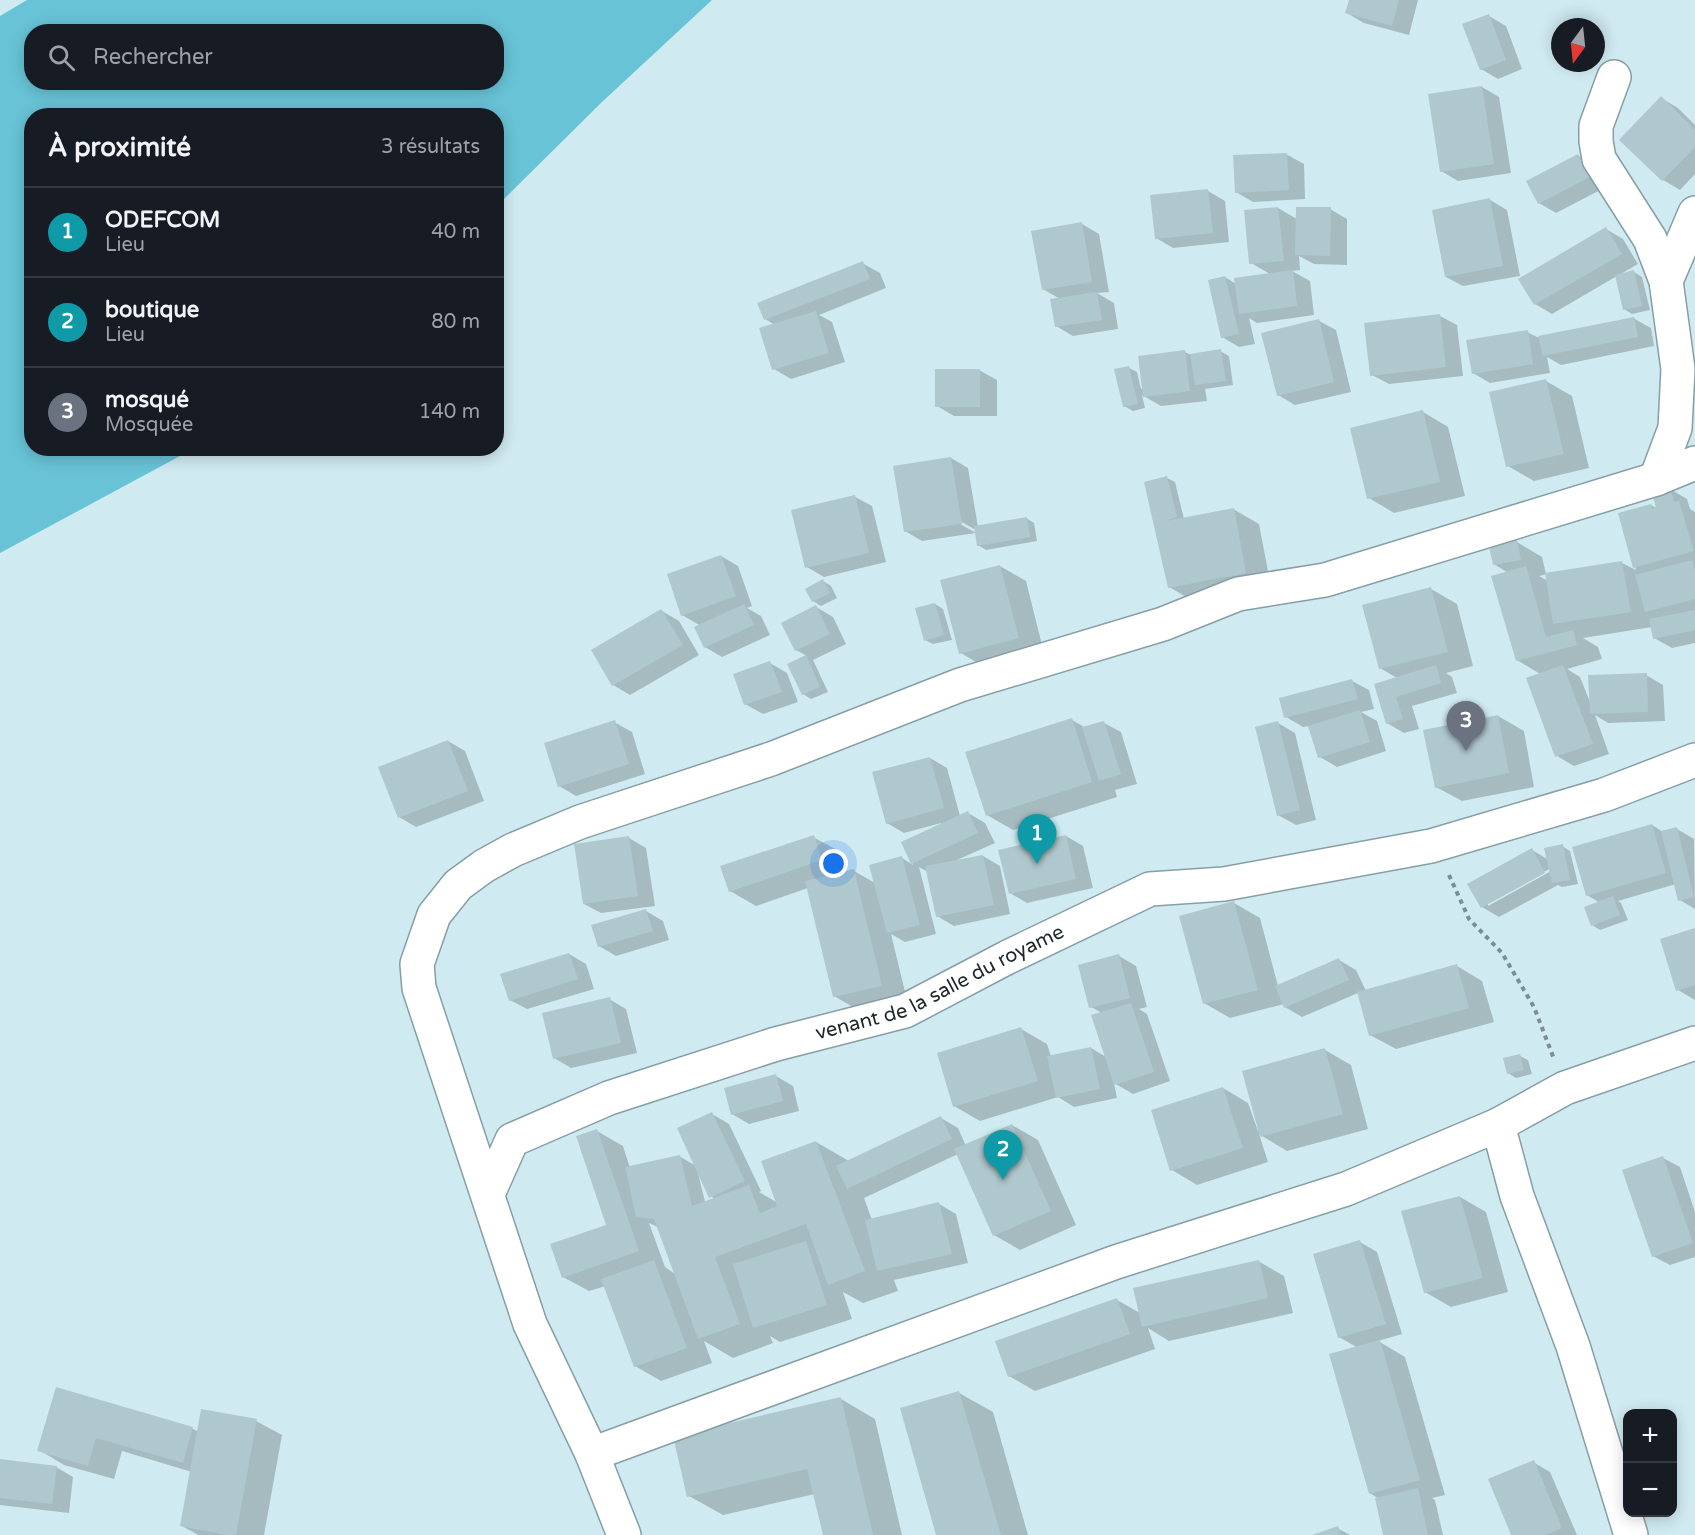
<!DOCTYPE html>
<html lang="fr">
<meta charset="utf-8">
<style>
body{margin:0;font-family:"Varela Round",sans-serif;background:#242831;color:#f1f3f6}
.controls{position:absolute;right:18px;bottom:18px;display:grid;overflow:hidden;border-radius:12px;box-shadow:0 3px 15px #0003}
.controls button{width:54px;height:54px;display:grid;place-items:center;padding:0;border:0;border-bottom:2px solid #363941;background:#171b24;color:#f1f3f6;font:30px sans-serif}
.compass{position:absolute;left:1551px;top:18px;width:54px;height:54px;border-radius:50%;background:#171b24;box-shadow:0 3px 15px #0003;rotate:195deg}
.you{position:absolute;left:834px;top:864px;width:21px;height:21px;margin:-15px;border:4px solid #fff;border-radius:50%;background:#1a73e8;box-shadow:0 0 0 9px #1a73e833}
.badge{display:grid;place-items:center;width:39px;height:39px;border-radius:50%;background:#bb4397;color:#fff;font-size:20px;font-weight:700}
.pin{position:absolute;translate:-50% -50px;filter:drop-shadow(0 2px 3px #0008)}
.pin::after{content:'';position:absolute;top:32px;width:21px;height:18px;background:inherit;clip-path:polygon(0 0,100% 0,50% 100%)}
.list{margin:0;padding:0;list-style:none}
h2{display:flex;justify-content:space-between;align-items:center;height:78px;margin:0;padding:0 24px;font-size:26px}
h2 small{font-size:20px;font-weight:400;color:#9ea1a6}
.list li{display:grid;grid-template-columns:39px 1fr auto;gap:18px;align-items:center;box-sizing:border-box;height:90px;padding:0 24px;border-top:2px solid #363941}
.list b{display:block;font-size:22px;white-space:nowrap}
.list p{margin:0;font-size:20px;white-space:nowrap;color:#9ea1a6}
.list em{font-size:20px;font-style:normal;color:#9ea1a6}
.icon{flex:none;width:33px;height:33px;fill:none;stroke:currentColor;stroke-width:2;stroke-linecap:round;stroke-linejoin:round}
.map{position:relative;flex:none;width:1695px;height:1535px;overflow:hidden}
.search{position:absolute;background:#171b24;box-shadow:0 3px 15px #0003;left:24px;top:24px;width:480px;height:66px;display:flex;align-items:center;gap:15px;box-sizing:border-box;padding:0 21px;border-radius:24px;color:#9ea1a6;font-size:22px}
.panel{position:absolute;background:#171b24;box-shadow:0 3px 15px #0003;left:24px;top:108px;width:480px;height:348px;border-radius:24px}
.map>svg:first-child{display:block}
</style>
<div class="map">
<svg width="1695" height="1535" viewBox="0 0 1695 1535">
<rect width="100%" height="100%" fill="#d0eaf1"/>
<path fill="#68c3d7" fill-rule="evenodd" d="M27,0H712L602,102L497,206L496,116H32V448L193,449L0,553V16ZM32,32H496V82H32Z"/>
<g fill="#0003" fill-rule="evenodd">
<polygon points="1350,0 1418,0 1409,35 1364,23 1347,13"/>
<polygon points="1489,16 1506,26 1522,69 1498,79 1481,69"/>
<polygon points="1482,87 1499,97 1511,173 1458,181 1441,171"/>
<polygon points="1661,98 1678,108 1695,125 1695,174 1680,190 1663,180"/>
<polygon points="1286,154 1304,164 1305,199 1253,202 1236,192"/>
<polygon points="1577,155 1595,165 1606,187 1556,213 1539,203"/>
<polygon points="1208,191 1225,201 1229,242 1173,248 1156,238"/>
<polygon points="1490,200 1507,210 1520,276 1463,286 1446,277"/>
<polygon points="1278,208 1297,219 1330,209 1347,219 1347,265 1314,264 1299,256 1300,270 1292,271 1310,281 1314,315 1257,323 1249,318 1255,344 1239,347 1222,337 1225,277 1236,284 1270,274 1251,263"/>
<polygon points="1082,224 1099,234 1109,292 1097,293 1114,303 1118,329 1073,336 1056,326 1060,299 1043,289"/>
<polygon points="1606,229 1623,239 1638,264 1619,275 1634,272 1642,277 1650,310 1632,314 1624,309 1617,276 1552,314 1535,304"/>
<polygon points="862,263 880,273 886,288 819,315 832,322 845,362 791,379 774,369 775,325 765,319"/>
<polygon points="1440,316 1457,325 1463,376 1389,384 1372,375"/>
<polygon points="1633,318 1651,328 1654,346 1561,365 1547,357 1550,373 1490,383 1473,373 1527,332 1541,339"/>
<polygon points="1319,321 1336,330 1351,392 1295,405 1278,395"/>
<polygon points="1220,351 1229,356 1233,385 1205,389 1207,401 1161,406 1142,395 1145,408 1133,411 1124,406 1129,368 1137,372 1141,389 1143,388 1185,352 1191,355"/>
<polygon points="979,370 997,380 997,416 954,416 937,406"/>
<polygon points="1546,381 1572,396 1589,468 1534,481 1508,466"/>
<polygon points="1423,412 1448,427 1465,496 1394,513 1369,498"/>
<polygon points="951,458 968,468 978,527 1026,518 1034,523 1037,541 986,550 978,545 976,530 956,519 955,521 976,533 922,541 905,531"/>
<polygon points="1167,478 1175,482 1184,519 1233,509 1259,524 1271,587 1195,602 1169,587 1156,522"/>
<path d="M1670,489L1687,499L1690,509L1695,512V643L1672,648L1654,638L1652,627L1583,638L1598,647L1602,659L1567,669L1580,677L1590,702L1646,675L1663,685L1665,721L1608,723L1595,715L1609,754L1574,766L1557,756L1542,675L1517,660L1508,573L1494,564L1517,542L1542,557L1546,574L1622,563L1636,570L1620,514L1651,505L1658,509ZM1547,574L1548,581L1539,576Z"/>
<polygon points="855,497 872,506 886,562 824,577 807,567"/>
<polygon points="721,556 738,566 752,606 747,608 761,616 770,635 722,657 705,647 701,626 682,615"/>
<polygon points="1000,566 1026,581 1044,653 986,668 961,653"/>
<polygon points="823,581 831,586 837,598 821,606 813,601"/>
<polygon points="1431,589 1457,604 1473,666 1446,673 1452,677 1457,693 1412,706 1419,729 1404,733 1387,723 1397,678 1380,668"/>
<polygon points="935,604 943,609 952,640 933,644 925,640"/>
<polygon points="816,607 833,617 846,644 813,660 828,692 811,699 803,694 789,664 807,656 796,650"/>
<polygon points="662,611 679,621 699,655 630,695 613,685"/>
<polygon points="770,663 787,673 798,702 763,714 745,704"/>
<polygon points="1352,681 1369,690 1374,709 1361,712 1377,721 1386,751 1337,767 1320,757 1310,726 1303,727 1286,717"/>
<polygon points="1498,716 1524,731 1534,787 1462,801 1436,787"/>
<polygon points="1072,720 1086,728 1104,723 1121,732 1137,784 1115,790 1117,797 1013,830 987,815"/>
<polygon points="614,722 632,732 645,774 576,796 559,786"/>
<polygon points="1278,723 1295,733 1316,820 1296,825 1278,815"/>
<polygon points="448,741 465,751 484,801 416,827 399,817"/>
<polygon points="930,758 947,768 960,816 968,813 985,823 995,843 957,860 983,856 1000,866 1010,914 954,926 937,916 928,872 919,867 936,934 905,942 891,934 907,1000 860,1011 834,996 808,888 756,906 730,891 813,837 839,851 847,873 854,871 875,883 902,858 913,865 903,843 942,825 941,823 904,833 887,823"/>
<polygon points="1652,825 1663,832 1677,829 1694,839 1695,909 1680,900 1676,884 1618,901 1621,903 1628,920 1600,930 1592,925 1600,903 1587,895"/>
<polygon points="1066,836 1083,846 1093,888 1027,903 1010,893"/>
<polygon points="629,838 646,848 655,906 601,913 584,904"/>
<path d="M1562,846L1570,851L1578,884L1562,887L1558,885L1499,917L1482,907L1532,850L1549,860ZM1551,868L1553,870L1488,906V902Z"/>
<polygon points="1234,903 1260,918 1278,986 1339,960 1356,970 1366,991 1457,966 1482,981 1494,1022 1396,1049 1370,1035 1358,993 1302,1017 1285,1007 1284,1004 1230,1018 1204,1003"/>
<polygon points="646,911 663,921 669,940 616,956 599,946"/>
<polygon points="1695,930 1695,1000 1678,990"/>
<polygon points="569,954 586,964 594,989 527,1009 510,1000"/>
<polygon points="1119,956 1136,966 1147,1007 1139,1009 1147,1014 1170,1081 1133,1094 1114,1083 1117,1098 1074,1107 1058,1097 980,1121 954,1106 1021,1029 1047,1044 1051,1056 1091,1048 1106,1057 1102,1013 1091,1007"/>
<polygon points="609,999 626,1009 637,1053 571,1068 554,1058"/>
<polygon points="1325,1050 1351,1065 1368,1129 1287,1151 1259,1134 1268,1162 1197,1185 1172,1170 1223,1088 1248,1103 1258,1131 1260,1130"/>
<polygon points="1520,1056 1528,1060 1532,1074 1516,1078 1508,1073"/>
<polygon points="776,1076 793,1086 799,1111 749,1124 732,1114"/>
<path d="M712,1114L729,1124L761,1191L759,1192L778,1203L816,1142L849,1161L941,1118L958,1128L966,1146L1012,1125L1038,1140L1076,1225L1020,1250L994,1235L958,1154L864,1198L872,1220L939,1204L956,1214L968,1263L894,1280L898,1291L863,1303L843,1292L852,1319L780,1342L770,1336L773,1343L733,1358L704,1341L712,1363L661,1381L635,1366L606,1286L589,1291L563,1277L608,1226L597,1131L623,1146L630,1168L679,1156L696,1166ZM698,1173L711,1196L715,1199L705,1202ZM649,1223L658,1227L675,1274L665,1267Z"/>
<polygon points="1663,1158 1680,1167 1695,1212 1695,1257 1670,1265 1653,1256"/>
<polygon points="1460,1197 1486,1212 1508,1292 1451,1307 1425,1292"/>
<polygon points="1360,1242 1377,1252 1402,1334 1378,1341 1405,1357 1445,1495 1432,1498 1435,1500 1443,1535 1384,1535 1379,1499 1370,1493 1358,1348 1339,1337"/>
<polygon points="1258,1261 1284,1276 1293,1313 1169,1341 1148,1328 1155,1349 1035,1391 1009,1376 1117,1300 1140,1313"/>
<polygon points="57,1389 193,1429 199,1432 256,1421 282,1435 264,1535 198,1535 182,1526 192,1472 122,1451 114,1479 64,1465 39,1450"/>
<polygon points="959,1393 993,1412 1028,1535 938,1535"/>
<polygon points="841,1399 875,1419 902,1535 824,1535 815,1494 723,1515 689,1496"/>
<polygon points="0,1460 56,1467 73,1477 69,1513 0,1505"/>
<polygon points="1533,1462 1550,1472 1577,1535 1513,1535"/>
<polygon points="1337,1528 1350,1535 1316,1535"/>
</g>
<g fill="#aec8ce">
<polygon points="1349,0 1399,0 1392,26 1345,13"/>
<polygon points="1489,14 1506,60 1480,70 1462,24"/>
<polygon points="1482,86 1494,164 1440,172 1428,94"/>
<polygon points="1661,96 1695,130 1695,147 1662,181 1619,140"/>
<polygon points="1287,153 1289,190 1235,193 1233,155"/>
<polygon points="1578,154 1590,177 1538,204 1526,181"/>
<polygon points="1208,189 1213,233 1155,239 1150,195"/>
<polygon points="1490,198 1503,266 1445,277 1432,210"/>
<polygon points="1278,207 1284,261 1249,264 1244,210"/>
<polygon points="1296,207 1331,207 1330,256 1295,255"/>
<polygon points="1082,222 1092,282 1042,290 1031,231"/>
<polygon points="1606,227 1622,254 1534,305 1518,279"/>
<polygon points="863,261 870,279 764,320 757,303"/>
<polygon points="1293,270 1297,306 1239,314 1234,278"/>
<polygon points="1634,270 1642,306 1623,310 1615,275"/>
<polygon points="1225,276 1239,334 1221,338 1208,280"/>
<polygon points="1097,292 1102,320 1055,327 1050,299"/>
<polygon points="816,311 829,353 772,370 759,328"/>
<polygon points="1440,314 1446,367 1370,376 1364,323"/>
<polygon points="1634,317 1638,337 1543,356 1538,336"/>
<polygon points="1319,319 1334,382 1277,396 1261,333"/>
<polygon points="1528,330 1533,364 1472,374 1466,340"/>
<polygon points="1221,349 1226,381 1195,385 1190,354"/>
<polygon points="1185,350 1190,391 1143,397 1138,356"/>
<polygon points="1129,366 1138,404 1123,407 1114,369"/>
<rect x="935" y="369" width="45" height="38"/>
<polygon points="1546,379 1564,454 1506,467 1489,392"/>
<polygon points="1423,410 1440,482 1367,499 1350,428"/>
<polygon points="951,457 962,524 904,532 893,466"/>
<polygon points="1167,476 1177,517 1166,521 1234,508 1246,573 1168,588 1144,482"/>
<polygon points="1670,487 1674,502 1679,501 1694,551 1633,568 1618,513 1651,504 1652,509 1656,508 1652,493"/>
<polygon points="855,495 869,553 805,568 791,510"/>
<polygon points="1027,517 1030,537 977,546 974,526"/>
<polygon points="1517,540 1521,560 1493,565 1489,546"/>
<polygon points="721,555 736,596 681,616 667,574"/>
<polygon points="1692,560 1695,570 1695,599 1645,612 1635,575"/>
<polygon points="1622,561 1631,612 1553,624 1545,573"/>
<polygon points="1000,565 1019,638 959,654 940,580"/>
<polygon points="1526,566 1546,637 1573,630 1577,645 1516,661 1491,576"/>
<polygon points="823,579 830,593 812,602 805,589"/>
<polygon points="1431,587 1448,652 1379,669 1362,605"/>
<polygon points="935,603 944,635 924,641 915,608"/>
<polygon points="744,604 754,625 704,648 694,627"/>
<polygon points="816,605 830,634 795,651 781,623"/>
<polygon points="661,609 683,645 612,686 591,650"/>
<polygon points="1695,610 1695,630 1653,639 1649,619"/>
<polygon points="806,655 820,687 802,695 787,664"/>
<polygon points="770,661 782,692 744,705 733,674"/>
<polygon points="1436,665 1441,683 1396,697 1403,719 1386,724 1374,684"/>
<polygon points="1563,665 1593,744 1555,757 1526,678"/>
<polygon points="1647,673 1648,712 1590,714 1588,675"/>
<polygon points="1352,679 1358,699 1284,718 1279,698"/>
<polygon points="1360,710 1370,742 1318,758 1308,726"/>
<polygon points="1498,715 1509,773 1435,788 1423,730"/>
<polygon points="1072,718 1092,782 986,816 965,752"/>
<polygon points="615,720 629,764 558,787 544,743"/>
<polygon points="1104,721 1121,774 1099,781 1082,727"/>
<polygon points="1278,721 1300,810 1277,816 1255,727"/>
<polygon points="448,740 468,791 398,818 378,767"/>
<polygon points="930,757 944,808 886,824 872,772"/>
<polygon points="968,811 978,833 911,864 901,842"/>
<polygon points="1652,824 1666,873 1586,896 1572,847"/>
<polygon points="1677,827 1694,897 1678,901 1661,831"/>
<polygon points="814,835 822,860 729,892 720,866"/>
<polygon points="1066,835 1076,879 1009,894 998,850"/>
<polygon points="629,836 638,896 583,904 574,844"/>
<polygon points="1563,844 1570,880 1552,883 1544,848"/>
<polygon points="1532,848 1545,873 1481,908 1467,884"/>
<polygon points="983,855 994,905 936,917 925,866"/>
<polygon points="902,856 920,925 887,933 869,865"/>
<polygon points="854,869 882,986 833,997 805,881"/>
<polygon points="1613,896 1620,915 1591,926 1584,907"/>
<polygon points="1234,901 1258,990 1203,1004 1179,916"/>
<polygon points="646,909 653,931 598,947 591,925"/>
<polygon points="1695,928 1695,985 1676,991 1660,939"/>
<polygon points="569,953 578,979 509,1001 500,974"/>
<polygon points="1119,954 1130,998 1089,1008 1078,965"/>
<polygon points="1339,958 1349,980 1284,1008 1275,986"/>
<polygon points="1457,964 1469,1008 1369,1036 1357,992"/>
<polygon points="610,997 621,1043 553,1059 542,1013"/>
<polygon points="1131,1003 1154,1072 1114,1085 1091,1015"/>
<polygon points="1021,1027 1038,1081 953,1107 937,1053"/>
<polygon points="1091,1047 1100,1089 1056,1098 1047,1056"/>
<polygon points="1325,1048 1343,1114 1260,1137 1242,1071"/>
<polygon points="1520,1054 1524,1070 1507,1074 1503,1058"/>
<polygon points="776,1074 783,1101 731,1115 724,1088"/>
<polygon points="1223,1087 1243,1148 1170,1171 1151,1110"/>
<polygon points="712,1112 745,1181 709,1198 677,1128"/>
<polygon points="941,1116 952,1139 847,1189 836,1166"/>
<polygon points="1012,1124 1051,1211 993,1236 954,1149"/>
<polygon points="597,1129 639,1251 562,1278 550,1244 606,1225 576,1136"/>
<polygon points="816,1141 865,1271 828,1285 806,1224 715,1257 740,1324 698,1339 654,1219 636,1217 625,1167 680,1155 692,1206 749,1185 760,1213 777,1206 761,1161"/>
<polygon points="1663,1156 1693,1243 1652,1257 1622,1170"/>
<polygon points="1460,1196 1483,1278 1424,1293 1401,1211"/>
<polygon points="939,1202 952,1254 877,1271 865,1220"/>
<polygon points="1360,1240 1386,1324 1338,1338 1313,1254"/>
<polygon points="806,1241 827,1305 753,1328 733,1264"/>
<polygon points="654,1260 687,1348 634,1367 601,1279"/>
<polygon points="1259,1260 1268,1298 1142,1327 1133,1288"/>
<polygon points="1117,1298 1130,1334 1008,1377 995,1341"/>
<polygon points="1380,1340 1420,1480 1369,1494 1329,1354"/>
<polygon points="56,1387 193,1427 183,1463 96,1438 88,1466 37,1451"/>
<polygon points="959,1391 1001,1535 936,1535 900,1408"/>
<polygon points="841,1397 873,1535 823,1535 807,1469 687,1497 673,1436"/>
<polygon points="201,1409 257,1419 236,1535 226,1535 180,1526"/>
<polygon points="0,1459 57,1466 52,1504 0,1498"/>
<polygon points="1534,1460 1562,1528 1546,1535 1511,1535 1488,1479"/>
<polygon points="1418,1488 1428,1535 1383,1535 1375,1498"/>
<polygon points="1338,1526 1341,1535 1312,1535"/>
</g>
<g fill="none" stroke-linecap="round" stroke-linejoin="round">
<g stroke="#869fa5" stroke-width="36">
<g id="minor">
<polyline points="1614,77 1596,126 1596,141 1599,159 1650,239 1666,281 1678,369 1675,428 1656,479"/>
<polyline points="1666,281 1695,213"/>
<polyline points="1498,1125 1517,1196 1573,1346 1631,1535"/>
<path id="s1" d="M488,1194L512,1140L609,1098L776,1044L905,1011L1008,957L1150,889L1224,884L1431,846L1604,795L1695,760"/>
<polyline points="592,1454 1116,1262 1346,1189 1498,1125 1565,1088 1695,1043"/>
<polyline points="624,1535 592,1454 530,1324 419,988 417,964 434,915 458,885 484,866 513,850 580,822 771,759 960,685 1163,624 1238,594 1325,580 1656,479 1695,463"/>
</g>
</g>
<polyline stroke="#7c8e93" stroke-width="4" stroke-dasharray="4.5 4.5" stroke-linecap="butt" points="1449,875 1469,919 1502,953 1534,1007 1554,1059"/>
<use href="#minor" stroke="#fff" stroke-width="33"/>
</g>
<g text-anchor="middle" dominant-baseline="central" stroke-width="4.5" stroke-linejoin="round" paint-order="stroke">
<g font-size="20" fill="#1d2729" stroke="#d0eaf1">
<text stroke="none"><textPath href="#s1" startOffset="516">venant de la salle du royame</textPath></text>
</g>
</g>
</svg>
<div class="controls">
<button>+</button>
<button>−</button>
</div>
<svg class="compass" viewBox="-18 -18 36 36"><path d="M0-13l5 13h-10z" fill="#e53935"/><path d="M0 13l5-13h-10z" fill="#9ea1a6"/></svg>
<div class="you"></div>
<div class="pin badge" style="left:1037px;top:864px;background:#0f9aa8">1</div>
<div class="pin badge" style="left:1003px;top:1180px;background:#0f9aa8">2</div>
<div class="pin badge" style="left:1466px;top:751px;background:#6b7280">3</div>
<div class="search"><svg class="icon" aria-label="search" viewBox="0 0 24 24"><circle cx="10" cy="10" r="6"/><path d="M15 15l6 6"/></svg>Rechercher</div>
<section class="panel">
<h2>À proximité<small>3 résultats</small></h2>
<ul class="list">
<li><span class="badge" style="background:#0f9aa8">1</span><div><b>ODEFCOM</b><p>Lieu</p></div><em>40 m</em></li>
<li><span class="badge" style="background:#0f9aa8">2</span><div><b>boutique</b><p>Lieu</p></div><em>80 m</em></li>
<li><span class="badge" style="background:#6b7280">3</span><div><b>mosqué</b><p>Mosquée</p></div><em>140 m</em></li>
</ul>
</section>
</div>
